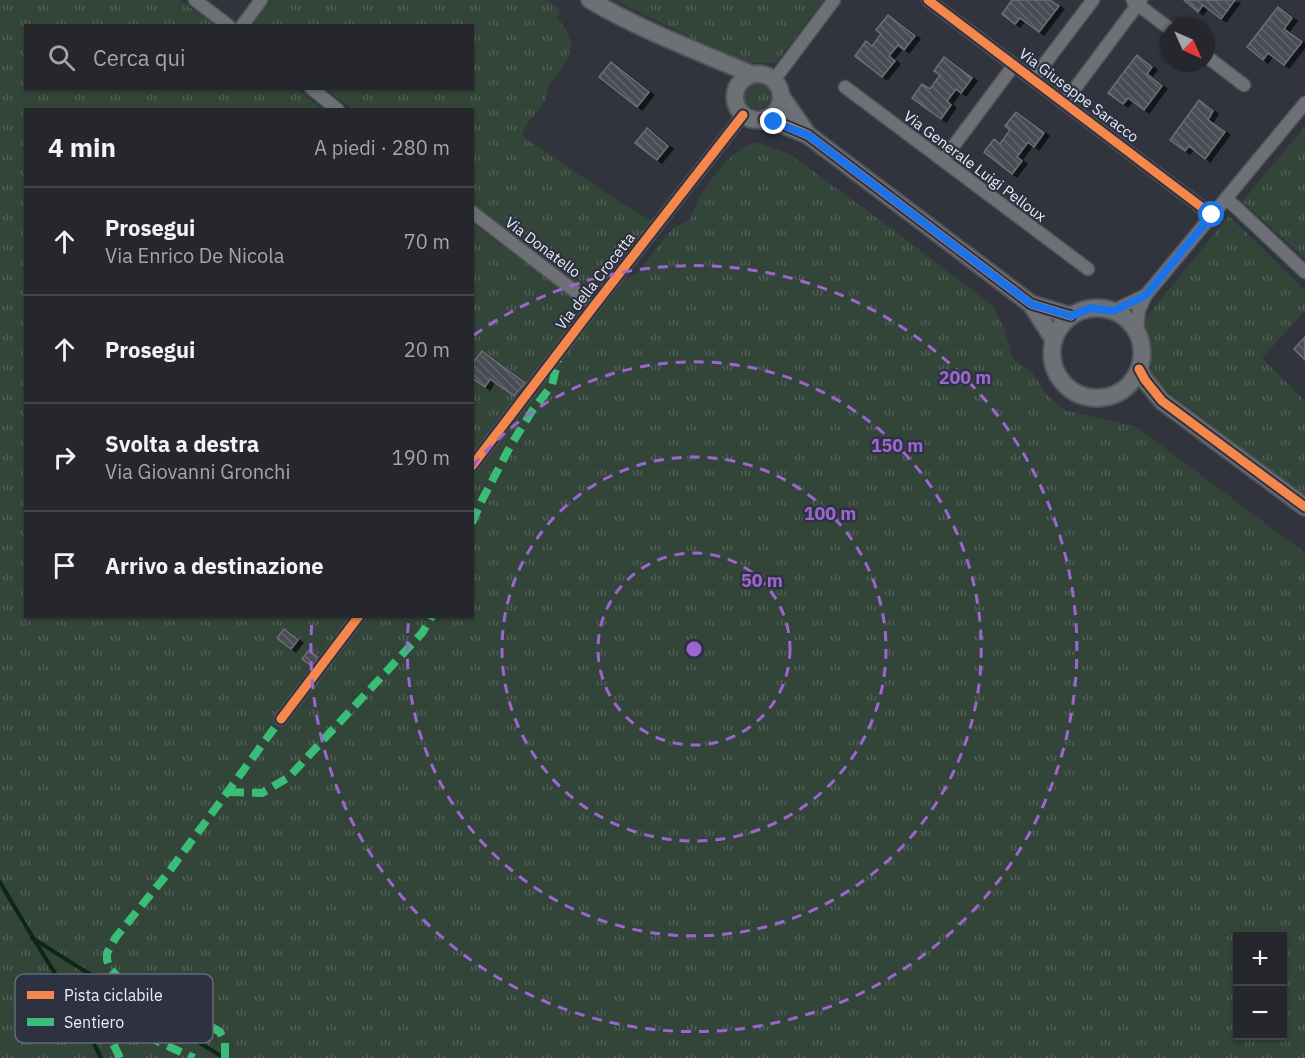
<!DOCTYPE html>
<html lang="it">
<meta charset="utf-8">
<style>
body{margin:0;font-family:"IBM Plex Sans",sans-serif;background:#2d2f35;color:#f1f3f6}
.controls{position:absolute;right:18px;bottom:18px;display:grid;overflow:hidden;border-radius:0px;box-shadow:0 2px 4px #0004}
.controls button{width:54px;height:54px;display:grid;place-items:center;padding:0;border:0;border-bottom:2px solid #424449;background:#25272d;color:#f1f3f6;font:30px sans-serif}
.compass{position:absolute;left:1161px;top:18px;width:54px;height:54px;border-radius:50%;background:#25272d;box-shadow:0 2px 4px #0004;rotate:135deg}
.stop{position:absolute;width:18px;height:18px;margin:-14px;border:4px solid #1a73e8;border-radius:50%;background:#fff}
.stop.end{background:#1a73e8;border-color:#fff;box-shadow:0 2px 6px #0008}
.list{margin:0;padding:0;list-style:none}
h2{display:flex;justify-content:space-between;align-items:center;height:78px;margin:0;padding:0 24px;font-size:26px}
h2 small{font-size:20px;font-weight:400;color:#a3a5aa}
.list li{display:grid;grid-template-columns:39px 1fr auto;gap:18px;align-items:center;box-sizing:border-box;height:108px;padding:0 24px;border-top:2px solid #424449}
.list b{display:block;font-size:22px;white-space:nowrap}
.list p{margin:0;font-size:20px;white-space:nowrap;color:#a3a5aa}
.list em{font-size:20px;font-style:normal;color:#a3a5aa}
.icon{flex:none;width:33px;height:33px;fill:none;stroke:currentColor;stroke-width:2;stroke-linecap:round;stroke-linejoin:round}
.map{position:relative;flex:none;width:1305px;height:1058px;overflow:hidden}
.search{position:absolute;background:#25272d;box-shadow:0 2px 4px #0004;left:24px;top:24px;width:450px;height:66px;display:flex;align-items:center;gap:15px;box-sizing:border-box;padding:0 21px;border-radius:0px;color:#a3a5aa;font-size:22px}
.panel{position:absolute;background:#25272d;box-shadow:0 2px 4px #0004;left:24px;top:108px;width:450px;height:510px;border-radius:0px}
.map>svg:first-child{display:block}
</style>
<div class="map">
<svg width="1305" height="1058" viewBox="0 0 1305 1058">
<defs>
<pattern id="grass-tufts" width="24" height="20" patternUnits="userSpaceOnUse" patternTransform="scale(1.5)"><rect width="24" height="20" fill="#334439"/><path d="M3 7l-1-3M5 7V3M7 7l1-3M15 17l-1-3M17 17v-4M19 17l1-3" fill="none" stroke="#515f56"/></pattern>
<pattern id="building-back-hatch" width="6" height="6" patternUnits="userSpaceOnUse" patternTransform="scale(1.5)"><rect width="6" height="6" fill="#484b54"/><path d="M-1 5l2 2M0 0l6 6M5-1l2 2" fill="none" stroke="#63656d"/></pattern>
<filter id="shadow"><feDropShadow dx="5" dy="3" stdDeviation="0" flood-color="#0009"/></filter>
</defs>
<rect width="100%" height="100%" fill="#31343c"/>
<g fill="url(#grass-tufts)" fill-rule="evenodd">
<path d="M0,0H180L215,25L26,26V88L292,89L299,91L322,109L26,110V616H472L473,224L573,297L593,289H580L473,207L472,110L352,109L326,89L472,88V26L248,25L270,0H547L561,10L557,18L566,29L572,46L565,64L550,83L545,100L525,127L522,136L621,203L654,222L607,284L636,274L673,228L690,220L699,197L713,177L728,160L742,148L756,142L789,154L891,228L993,306L1004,328L1013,359L1032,372L1046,394L1064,410L1137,427L1305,553V1058H0ZM1238,936H1282V1036H1238Z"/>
<polygon points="614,0 824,0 776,63 743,63"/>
<circle cx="758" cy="96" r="13"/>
<polygon points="1305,127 1305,259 1242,201"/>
<path d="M1229,216L1305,290V311L1262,358L1305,401V496L1153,380C1150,370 1152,361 1150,351C1148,339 1145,329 1146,317Z"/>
</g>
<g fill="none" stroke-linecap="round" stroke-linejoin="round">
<g stroke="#0b2816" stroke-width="4">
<path d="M0,882C33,941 73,997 101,1058"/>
<polyline points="32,938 224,1058"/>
</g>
</g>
<g fill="url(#building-back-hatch)" stroke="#6d6f76" stroke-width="1.5" filter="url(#shadow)">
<polygon points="1012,0 1050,0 1059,6 1039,32 1020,18 1015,24 1002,14"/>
<polygon points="1184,0 1235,0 1221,19 1203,5 1198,12"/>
<polygon points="1278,7 1292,18 1284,29 1302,42 1284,65 1268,53 1263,60 1247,47"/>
<polygon points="888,15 915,36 904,50 898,45 889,56 895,61 882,77 855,56 866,41 872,46 881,34 876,30"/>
<polygon points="1137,55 1152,67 1147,74 1162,86 1144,110 1128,98 1123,104 1108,93"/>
<polygon points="944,57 972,78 961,93 956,89 947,101 951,105 941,119 912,98 922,84 930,89 940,75 934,71"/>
<polygon points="611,62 649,92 637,107 599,77"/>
<polygon points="1199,100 1213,111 1208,120 1225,132 1205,159 1189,146 1185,151 1170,140"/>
<polygon points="1016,112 1044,133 1034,147 1028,142 1017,157 1022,161 1012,174 984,152 994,139 1000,144 1010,130 1005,126"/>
<polygon points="647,128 668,146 657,160 635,143"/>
<polygon points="1305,337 1305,360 1294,349"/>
<polygon points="482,351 525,383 514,396 490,379 485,387 472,378 472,364"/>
<polygon points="284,629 298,640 291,649 277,638"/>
<polygon points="309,650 319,658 312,666 302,659"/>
</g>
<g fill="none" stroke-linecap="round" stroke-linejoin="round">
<g stroke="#505359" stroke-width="15">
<g id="minor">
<polyline points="195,0 229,26"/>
<polyline points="928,0 1212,215"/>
<polyline points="1133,1 1170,29"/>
<polyline points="242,26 261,0"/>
<polyline points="1206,56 1244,85"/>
<polyline points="1033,79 1093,0"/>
<polyline points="774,80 834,0"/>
<polyline points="845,87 1088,269"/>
<polyline points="311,88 338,110"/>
<polyline points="1064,103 1141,0"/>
<polyline points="943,160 1014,65"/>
<polyline points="1226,198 1305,272"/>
<polyline points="472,212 594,306"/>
<polyline points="1113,311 1146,295"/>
<polyline points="1137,332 1139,310 1146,295 1305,103"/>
<polyline points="472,466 594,306 743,115"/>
<polyline points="281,719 359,616"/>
</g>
</g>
<g stroke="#505359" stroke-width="20">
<g id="tertiary">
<path d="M590,0C641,30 697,51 751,74"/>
<circle cx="758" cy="97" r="23"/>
<polyline points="781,96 808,135"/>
<polyline points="764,119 784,125 808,135 1031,304 1071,316"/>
<polyline points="1031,304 1054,340"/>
<circle cx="1097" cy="353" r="45"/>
<polyline points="1139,369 1145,380 1162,401 1305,507"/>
</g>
</g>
<use href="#minor" stroke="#6d7075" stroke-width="12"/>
<use href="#tertiary" stroke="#6d7075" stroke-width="16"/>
<g stroke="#3abd76" stroke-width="8" stroke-dasharray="15 8" stroke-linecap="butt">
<polyline points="472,523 481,502 511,445 532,411 552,385 558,360"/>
<polyline points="229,792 262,793 289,777 422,633 432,616"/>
<polyline points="120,1058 102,1020 109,1017 127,1024 144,1035 194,1058"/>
<polyline points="225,1058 225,1042 220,1032 158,994 121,980 110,969 107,960 107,953 116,937 168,873 281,719"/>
</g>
<g stroke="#2d3140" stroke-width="13">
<g id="cycleway">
<polyline points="928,0 1212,215"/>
<polyline points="764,119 784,125 808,135 1031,304 1071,316"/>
<polyline points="1139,369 1145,380 1162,401 1305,507"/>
<polyline points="472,466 594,306 743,115"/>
<polyline points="281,719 359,616"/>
</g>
</g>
<use href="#cycleway" stroke="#f5874c" stroke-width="9"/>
</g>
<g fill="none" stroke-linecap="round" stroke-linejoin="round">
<polyline stroke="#1a73e8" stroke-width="8" points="774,122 808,135 1031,304 1071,316 1091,308 1113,311 1146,295 1212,215"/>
</g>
<g fill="none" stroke="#9c66d0" stroke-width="3" stroke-dasharray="10 8">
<circle cx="694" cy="649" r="96"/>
<circle cx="694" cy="649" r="192"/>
<path d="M473 466A287 287 0 1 1 409 617"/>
<path d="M474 335A383 383 0 1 1 312 619"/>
</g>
<g text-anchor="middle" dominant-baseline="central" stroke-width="4.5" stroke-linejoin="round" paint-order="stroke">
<g font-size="15" fill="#eaedf7" stroke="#2d3140">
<text transform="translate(1079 95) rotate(37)">Via Giuseppe Saracco</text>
<text transform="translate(975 166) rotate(37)">Via Generale Luigi Pelloux</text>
<text transform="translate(543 247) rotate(37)">Via Donatello</text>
<text transform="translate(595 281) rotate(-52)">Via della Crocetta</text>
</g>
</g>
<rect x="15" y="974" width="198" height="69" rx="9" fill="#2d3140" stroke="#666977" stroke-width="1.5"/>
<rect x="27" y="991" width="27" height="8" fill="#f5874c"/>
<rect x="27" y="1018" width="27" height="8" fill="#3abd76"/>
<g font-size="16" fill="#eaedf7">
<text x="64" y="1001">Pista ciclabile</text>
<text x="64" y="1028">Sentiero</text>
</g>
<circle cx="694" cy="649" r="9" fill="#9c66d0" stroke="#2d3140" stroke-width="3"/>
<g font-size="18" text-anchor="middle" font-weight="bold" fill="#9c66d0" stroke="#2d3140" stroke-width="4.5" stroke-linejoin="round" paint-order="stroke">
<text x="965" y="384">200 m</text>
<text x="897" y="452">150 m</text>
<text x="830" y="520">100 m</text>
<text x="762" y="587">50 m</text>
</g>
</svg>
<div class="controls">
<button>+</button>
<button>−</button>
</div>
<svg class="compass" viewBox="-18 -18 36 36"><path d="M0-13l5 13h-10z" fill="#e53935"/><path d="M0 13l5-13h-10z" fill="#a3a5aa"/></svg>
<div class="stop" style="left:1212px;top:215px"></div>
<div class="stop end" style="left:774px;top:122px"></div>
<div class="search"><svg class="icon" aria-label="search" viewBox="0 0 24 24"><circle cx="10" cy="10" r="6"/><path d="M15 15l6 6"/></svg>Cerca qui</div>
<section class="panel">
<h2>4 min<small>A piedi · 280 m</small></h2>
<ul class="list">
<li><svg class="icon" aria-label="ahead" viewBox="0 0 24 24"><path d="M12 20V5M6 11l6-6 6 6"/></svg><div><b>Prosegui</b><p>Via Enrico De Nicola</p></div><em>70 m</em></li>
<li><svg class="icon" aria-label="ahead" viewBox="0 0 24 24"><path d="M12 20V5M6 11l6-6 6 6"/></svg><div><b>Prosegui</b></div><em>20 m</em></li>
<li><svg class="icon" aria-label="right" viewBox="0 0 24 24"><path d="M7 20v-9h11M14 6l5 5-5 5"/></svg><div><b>Svolta a destra</b><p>Via Giovanni Gronchi</p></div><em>190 m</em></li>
<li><svg class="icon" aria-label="arrive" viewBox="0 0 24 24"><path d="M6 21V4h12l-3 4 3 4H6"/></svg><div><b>Arrivo a destinazione</b></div></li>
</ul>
</section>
</div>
